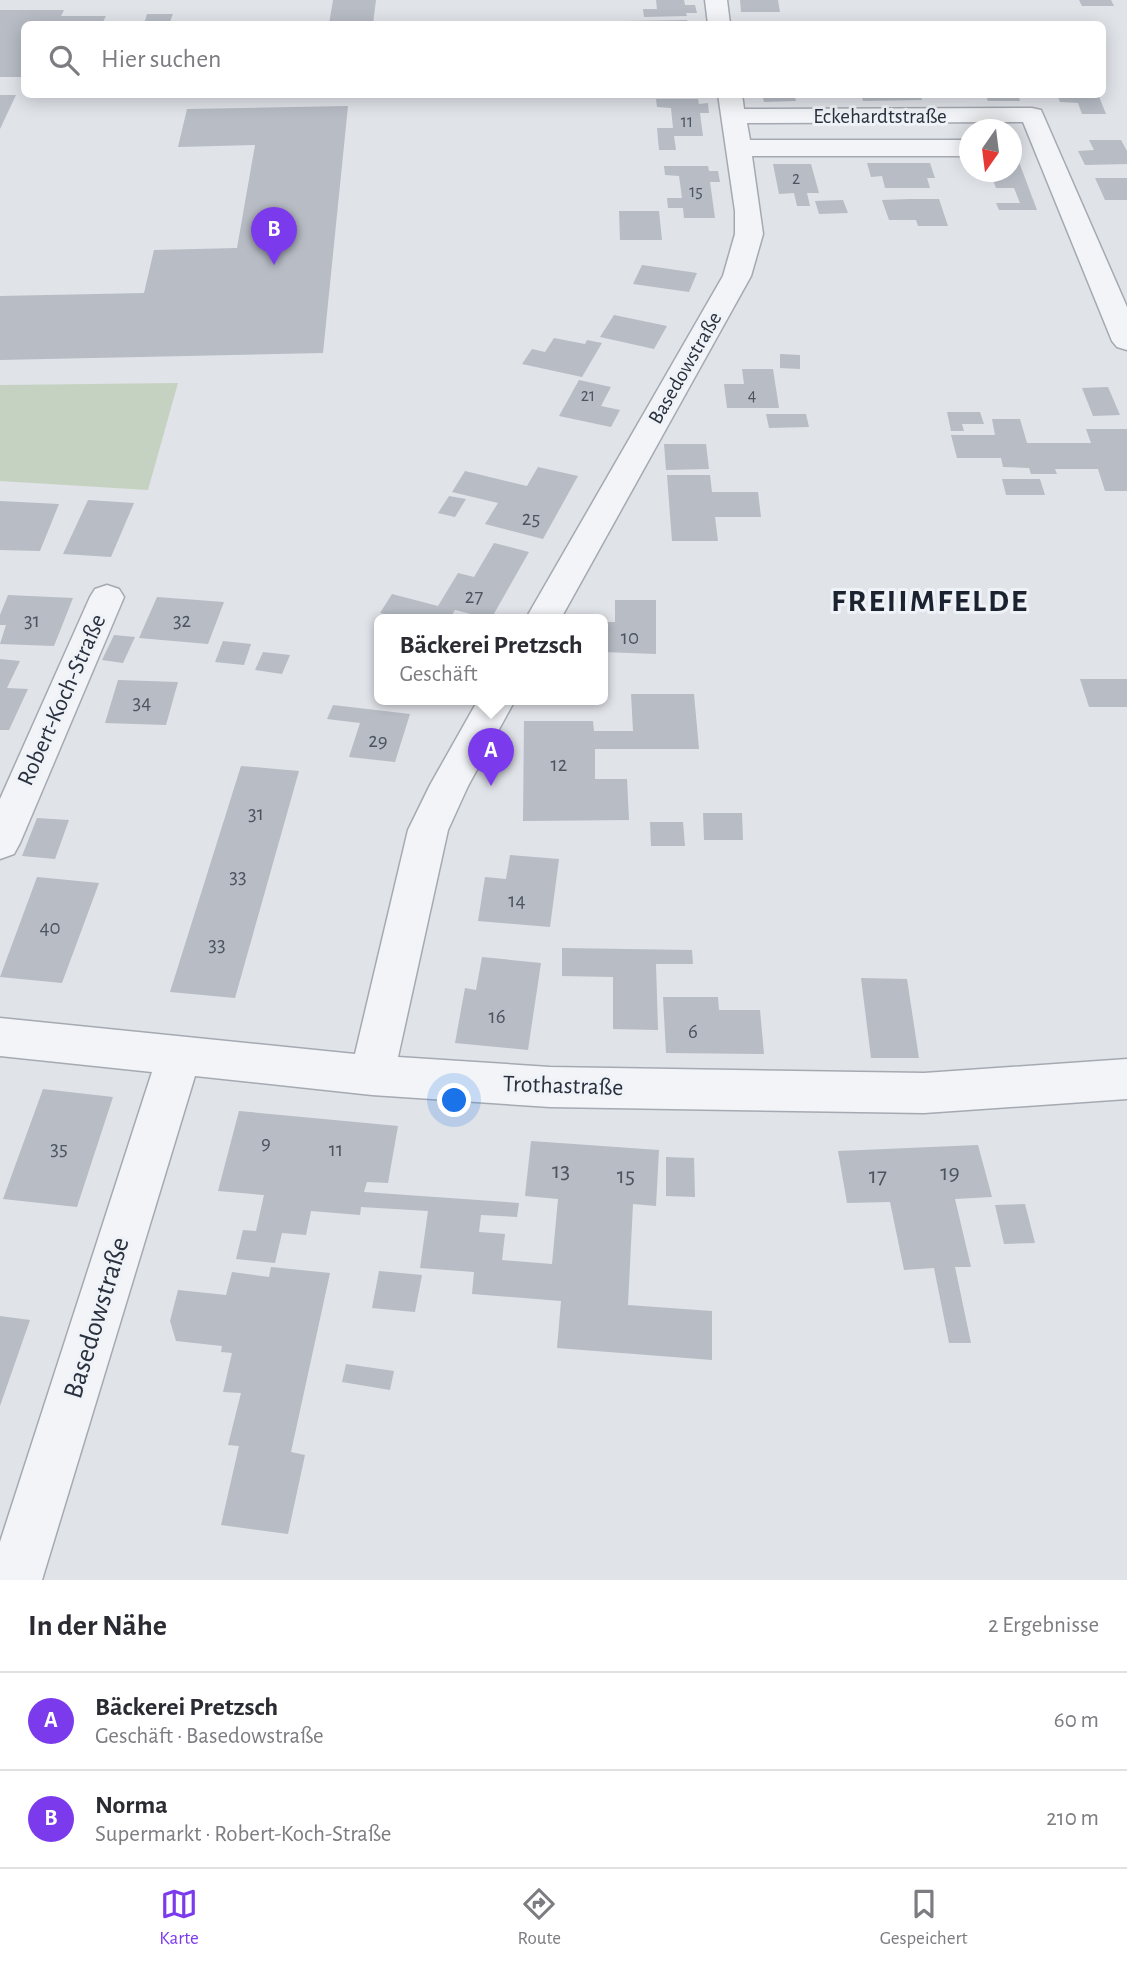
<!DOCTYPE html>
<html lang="de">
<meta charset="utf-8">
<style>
body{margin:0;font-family:"Alegreya Sans",sans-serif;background:#f7f7f7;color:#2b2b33}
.compass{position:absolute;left:959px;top:119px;width:63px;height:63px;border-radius:50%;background:#fff;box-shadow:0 4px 18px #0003;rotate:194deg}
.you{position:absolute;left:455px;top:1101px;width:24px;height:24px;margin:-18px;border:5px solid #fff;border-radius:50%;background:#1a73e8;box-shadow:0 0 0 10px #1a73e833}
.badge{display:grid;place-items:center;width:46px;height:46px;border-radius:50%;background:#7c3aed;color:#fff;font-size:23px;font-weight:700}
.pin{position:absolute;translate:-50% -58px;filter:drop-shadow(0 2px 4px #0008)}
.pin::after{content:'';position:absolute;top:37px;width:24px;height:21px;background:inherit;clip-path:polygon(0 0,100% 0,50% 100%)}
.popup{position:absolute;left:374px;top:614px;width:234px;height:91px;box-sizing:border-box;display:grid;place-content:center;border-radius:10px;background:#fff;filter:drop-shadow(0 2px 5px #0005);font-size:23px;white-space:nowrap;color:#7c7c81}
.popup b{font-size:26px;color:#2b2b33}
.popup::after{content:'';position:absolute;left:50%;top:100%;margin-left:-14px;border:14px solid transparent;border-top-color:#fff}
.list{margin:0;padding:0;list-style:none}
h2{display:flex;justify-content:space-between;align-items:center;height:91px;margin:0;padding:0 28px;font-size:30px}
h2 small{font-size:23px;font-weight:400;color:#7c7c81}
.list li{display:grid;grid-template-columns:46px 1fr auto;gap:21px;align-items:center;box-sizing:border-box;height:98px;padding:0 28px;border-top:2px solid #e1e1e2}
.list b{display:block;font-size:26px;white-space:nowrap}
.list p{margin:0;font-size:23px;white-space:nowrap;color:#7c7c81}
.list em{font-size:23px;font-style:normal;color:#7c7c81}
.icon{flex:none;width:38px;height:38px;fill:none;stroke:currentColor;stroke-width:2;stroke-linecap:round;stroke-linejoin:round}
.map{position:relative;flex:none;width:1127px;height:1580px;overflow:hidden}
.search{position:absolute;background:#fff;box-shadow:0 4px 18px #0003;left:21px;right:21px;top:21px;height:77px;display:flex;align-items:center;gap:18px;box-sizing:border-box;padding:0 24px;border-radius:10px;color:#7c7c81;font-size:26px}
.sheet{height:287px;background:#fff}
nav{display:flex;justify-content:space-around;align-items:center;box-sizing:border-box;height:98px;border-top:2px solid #e1e1e2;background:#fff;font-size:19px;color:#7c7c81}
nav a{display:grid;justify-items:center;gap:4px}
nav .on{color:#7c3aed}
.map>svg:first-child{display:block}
</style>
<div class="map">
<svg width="1127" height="1580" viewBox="0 0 1127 1580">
<rect width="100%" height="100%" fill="#e0e3e8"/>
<polygon fill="#c6d2c1" points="178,383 148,490 0,481 0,385"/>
<g fill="#b7bcc5">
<polygon points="333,0 376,0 373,24 329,24"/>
<polygon points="656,0 684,0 685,5 695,5 697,13 686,13 687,16 644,17 643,9 657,9"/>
<polygon points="740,0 778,0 780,12 741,12"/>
<polygon points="1079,0 1111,0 1114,6 1082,6"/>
<polygon points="0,10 64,10 61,16 106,16 102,24 24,24 24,77 0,77"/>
<polygon points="147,14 173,14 169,24 144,24"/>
<polygon points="687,20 688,24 627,24 626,21"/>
<polygon points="762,94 794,94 796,101 764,102"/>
<polygon points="861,94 920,94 922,100 863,101"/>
<polygon points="985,94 1018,94 1020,101 988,101"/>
<polygon points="1057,94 1098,94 1106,114 1082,114 1078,103 1060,102"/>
<polygon points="0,95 16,95 0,129"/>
<polygon points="656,99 698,99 699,104 708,103 709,113 700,113 703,136 674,136 676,150 659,150 657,128 673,128 671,108 657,107"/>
<polygon points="348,106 323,353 0,360 0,296 144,293 154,250 237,248 255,145 178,147 187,109"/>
<polygon points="1089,140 1121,140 1127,151 1127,164 1085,165 1078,151 1094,150"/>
<polygon points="1012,162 1019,162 1037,210 999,210 996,203 1020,203 1014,188 996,188 990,172 1012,172"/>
<polygon points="867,163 930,163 935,178 927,178 930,188 885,188 882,176 871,177"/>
<polygon points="773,164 811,164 819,193 807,193 810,206 797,206 794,193 779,194"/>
<polygon points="664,166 708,166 709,171 718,171 720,182 710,182 715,218 684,218 683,208 668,208 667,198 682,198 679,176 665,175"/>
<polygon points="1095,178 1127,178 1127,200 1105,200"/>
<polygon points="910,199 939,199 948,226 918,226 916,220 889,220 882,200"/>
<polygon points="843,200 848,213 819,214 815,201"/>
<polygon points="619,211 659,211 662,240 620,240"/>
<polygon points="642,265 697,273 689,292 633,284"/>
<polygon points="614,315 667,326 654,349 600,337"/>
<polygon points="554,338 585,344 587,340 602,343 582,377 522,364 532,349 545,352"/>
<polygon points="780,354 800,355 800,369 780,368"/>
<polygon points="742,369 773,369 779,408 727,408 724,384 744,384"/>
<polygon points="579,380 611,387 601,406 620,410 611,427 559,416"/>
<polygon points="1108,387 1120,415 1093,416 1082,388"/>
<polygon points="947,412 980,412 984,424 962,424 964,431 951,431"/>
<polygon points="766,414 806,414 809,427 769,428"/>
<polygon points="992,419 1020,419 1027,443 1091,443 1086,429 1127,429 1127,491 1105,491 1098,469 1055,469 1057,474 1031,474 1029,468 1003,467 1001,458 957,458 951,435 995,435"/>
<polygon points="664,444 706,444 709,469 666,470"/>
<polygon points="538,467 578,476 543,539 485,524 498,503 452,492 465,471 527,486"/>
<polygon points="667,475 710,475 712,492 758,492 761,517 715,517 718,541 672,541"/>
<polygon points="1002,479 1040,479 1045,495 1006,495"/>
<polygon points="449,496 466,499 455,517 438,513"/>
<polygon points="88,500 134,503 111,557 63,554"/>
<polygon points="0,501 59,504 40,551 0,550"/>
<polygon points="494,543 529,552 491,619 455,610 449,620 408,620 380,613 392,594 438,606 458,573 474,577"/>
<polygon points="8,595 73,598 54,646 0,644 6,625 0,625 0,615"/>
<polygon points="157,597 224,602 208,644 139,638"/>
<polygon points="615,600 656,600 656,654 603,652 603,622 615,622"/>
<polygon points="114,635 135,637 123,663 102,660"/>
<polygon points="223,641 251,644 244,665 215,662"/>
<polygon points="263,652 290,655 282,674 255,670"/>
<polygon points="0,659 20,661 7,688 28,689 9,730 0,730"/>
<polygon points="1080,679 1127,679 1127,707 1089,707"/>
<polygon points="118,680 178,682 166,725 105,723"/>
<polygon points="631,694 694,694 699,749 595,749 595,779 627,779 629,820 523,821 524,721 593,721 594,731 633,731"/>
<polygon points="333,705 410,714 395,762 349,757 360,723 327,719"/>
<polygon points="241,766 299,771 235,998 170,992"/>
<polygon points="703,813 742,813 743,840 704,840"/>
<polygon points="37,818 69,820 55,859 22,856"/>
<polygon points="650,822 683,822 685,846 651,846"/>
<polygon points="510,855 559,859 550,927 478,921 485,877 506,879"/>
<polygon points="37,877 99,883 62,983 0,977"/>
<polygon points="562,948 692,950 693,964 656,964 658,1030 613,1029 613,977 562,976"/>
<polygon points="482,957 541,963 528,1050 455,1043 465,988 476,990"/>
<polygon points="861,978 907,979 919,1058 871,1058"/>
<polygon points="663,997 718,997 719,1010 760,1010 764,1054 666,1053"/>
<polygon points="43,1089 113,1097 77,1207 3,1199"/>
<polygon points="239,1111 398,1126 388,1183 367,1182 364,1192 519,1203 517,1217 481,1215 479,1232 505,1234 502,1260 552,1264 558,1199 525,1196 531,1141 659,1150 656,1206 633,1204 628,1305 712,1311 712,1360 557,1348 561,1301 472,1294 474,1272 420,1268 428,1211 361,1207 360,1215 311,1211 306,1235 282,1233 275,1263 236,1259 243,1230 256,1231 264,1195 218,1191"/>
<polygon points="978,1145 992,1197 955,1199 971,1267 955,1267 971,1343 949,1343 934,1268 904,1270 890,1202 847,1203 838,1151"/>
<polygon points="666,1157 694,1158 695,1197 666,1196"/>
<polygon points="1025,1204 1035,1243 1004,1244 995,1205"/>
<polygon points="271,1267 330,1273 291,1452 305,1455 288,1534 221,1525 239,1446 228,1445 241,1393 223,1392 232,1353 221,1352 222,1346 176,1341 170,1321 178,1290 226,1295 232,1272 269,1277"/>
<polygon points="379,1271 422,1275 415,1312 372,1308"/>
<polygon points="0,1316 30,1320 0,1406"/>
<polygon points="346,1364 394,1371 390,1390 342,1382"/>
</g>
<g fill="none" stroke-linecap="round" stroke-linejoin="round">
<g stroke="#a5aab2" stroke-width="3">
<g id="minor">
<polygon points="705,0 727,0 730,24 708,24"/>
<polygon points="718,94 742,94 744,109 1032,108 1041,110 1127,307 1127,350 1117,347 1112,341 1023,122 747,123 750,140 970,140 970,156 752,156 763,234 751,276 560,620 525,620 723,276 735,234 735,211"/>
<polygon points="107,585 119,589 124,597 20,843 14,854 0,859 0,799 90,597 95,589"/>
<polygon points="478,700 515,700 468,786 448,830 398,1057 550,1067 924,1073 1127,1059 1127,1099 924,1113 550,1107 372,1095 195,1076 42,1580 0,1580 0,1542 152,1072 0,1056 0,1018 355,1054 408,830 430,785"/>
</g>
</g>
<use href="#minor" fill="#f2f4f7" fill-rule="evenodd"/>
</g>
<g text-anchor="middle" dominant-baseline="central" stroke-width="6" stroke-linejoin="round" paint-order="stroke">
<g font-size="18" fill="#4c5460">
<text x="687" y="122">11</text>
<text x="796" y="179">2</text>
<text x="696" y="192">15</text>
<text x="588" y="396">21</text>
<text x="752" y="396">4</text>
</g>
<g font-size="21" fill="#29313f" stroke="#eff2f6">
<text x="880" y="116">Eckehardtstraße</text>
<text transform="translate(685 368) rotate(-60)">Basedowstraße</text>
</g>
<g font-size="21" fill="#4c5460">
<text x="531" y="518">25</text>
<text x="474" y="596">27</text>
<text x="32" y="620">31</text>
<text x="182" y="620">32</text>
<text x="630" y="637">10</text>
<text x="142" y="702">34</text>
<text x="378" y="740">29</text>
<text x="559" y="764">12</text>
<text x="256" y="813">31</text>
<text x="238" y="876">33</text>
<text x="517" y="900">14</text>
<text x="50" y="927">40</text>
<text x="217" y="944">33</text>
<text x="497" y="1016">16</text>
<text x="693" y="1031">6</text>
<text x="266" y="1142">9</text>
<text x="59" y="1148">35</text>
<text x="336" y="1149">11</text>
</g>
<g font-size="24" fill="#29313f" stroke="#eff2f6">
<text transform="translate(62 700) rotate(-66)">Robert-Koch-Straße</text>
<text transform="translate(563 1086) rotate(2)">Trothastraße</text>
</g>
<g font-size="24" fill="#4c5460">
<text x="561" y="1171">13</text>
<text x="950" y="1173">19</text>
<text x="626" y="1176">15</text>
<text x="878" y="1176">17</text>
</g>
<g font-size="28" fill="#29313f" stroke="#eff2f6">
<text transform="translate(97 1318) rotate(-73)">Basedowstraße</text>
</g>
<g font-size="32" font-weight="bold" letter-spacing="2" fill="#1b2230" stroke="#eff2f6">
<text x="930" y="601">FREIIMFELDE</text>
</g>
</g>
</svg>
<svg class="compass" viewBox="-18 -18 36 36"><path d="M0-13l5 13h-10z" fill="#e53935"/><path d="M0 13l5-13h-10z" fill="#7c7c81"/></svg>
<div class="you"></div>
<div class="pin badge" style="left:491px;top:786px">A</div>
<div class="popup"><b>Bäckerei Pretzsch</b>Geschäft</div>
<div class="pin badge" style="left:274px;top:265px">B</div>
<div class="search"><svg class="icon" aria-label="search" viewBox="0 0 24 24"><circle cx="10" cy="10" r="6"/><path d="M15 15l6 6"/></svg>Hier suchen</div>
</div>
<section class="sheet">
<h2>In der Nähe<small>2 Ergebnisse</small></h2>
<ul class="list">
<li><span class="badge">A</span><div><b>Bäckerei Pretzsch</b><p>Geschäft · Basedowstraße</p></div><em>60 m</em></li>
<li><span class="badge">B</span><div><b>Norma</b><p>Supermarkt · Robert-Koch-Straße</p></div><em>210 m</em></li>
</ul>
</section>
<nav>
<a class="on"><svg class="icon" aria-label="map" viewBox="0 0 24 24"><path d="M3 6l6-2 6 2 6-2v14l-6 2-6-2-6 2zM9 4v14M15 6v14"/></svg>Karte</a>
<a><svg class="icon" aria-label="directions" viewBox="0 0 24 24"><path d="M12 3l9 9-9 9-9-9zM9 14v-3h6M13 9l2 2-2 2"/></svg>Route</a>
<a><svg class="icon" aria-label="saved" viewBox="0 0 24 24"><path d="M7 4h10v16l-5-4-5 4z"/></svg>Gespeichert</a>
</nav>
